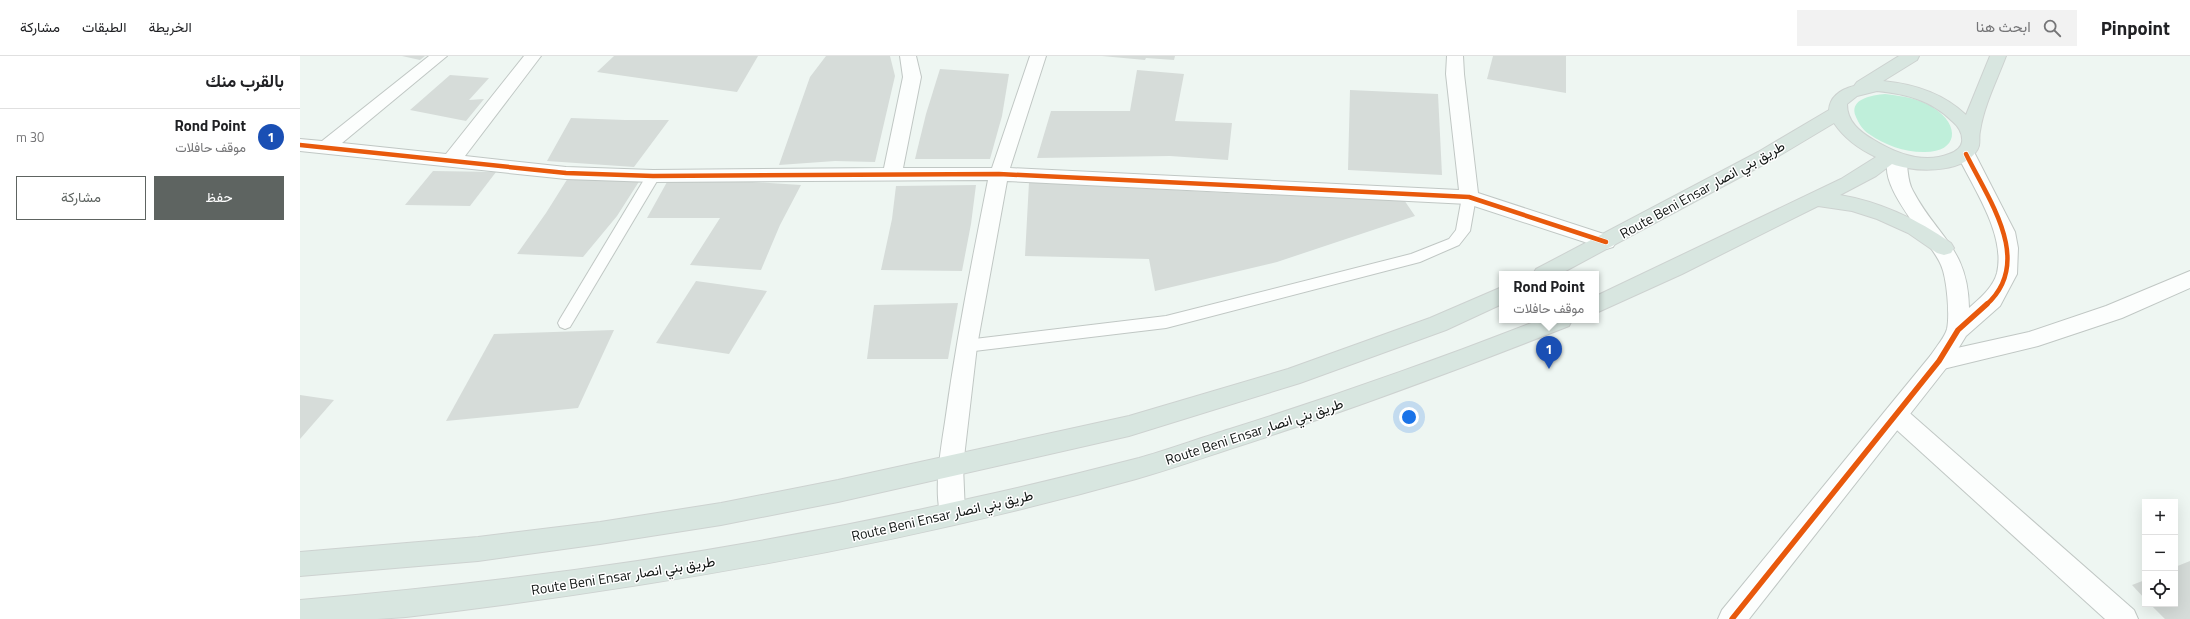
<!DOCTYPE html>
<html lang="ar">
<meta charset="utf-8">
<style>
body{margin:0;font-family:"Titillium Web",Vazirmatn,sans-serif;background:#f2f2f2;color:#202124;direction:rtl}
.controls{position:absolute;right:12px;bottom:12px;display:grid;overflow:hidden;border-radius:0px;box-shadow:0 4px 16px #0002}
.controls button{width:36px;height:36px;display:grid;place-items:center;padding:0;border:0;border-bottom:1px solid #e0e0e0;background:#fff;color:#202124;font:20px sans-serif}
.you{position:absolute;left:1109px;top:361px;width:14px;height:14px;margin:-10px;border:3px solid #fff;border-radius:50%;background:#1a73e8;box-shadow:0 0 0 6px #1a73e833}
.badge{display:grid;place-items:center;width:26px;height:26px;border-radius:50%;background:#5e6461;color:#fff;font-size:13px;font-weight:700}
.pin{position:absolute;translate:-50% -33px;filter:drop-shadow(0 1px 2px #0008)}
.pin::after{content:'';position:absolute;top:21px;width:14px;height:12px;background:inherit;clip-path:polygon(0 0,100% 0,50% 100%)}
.popup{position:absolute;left:1199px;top:215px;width:100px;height:52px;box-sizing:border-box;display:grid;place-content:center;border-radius:0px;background:#fff;filter:drop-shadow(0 1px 3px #0005);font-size:13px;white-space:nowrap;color:#757577}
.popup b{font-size:15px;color:#202124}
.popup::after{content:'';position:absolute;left:50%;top:100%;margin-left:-8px;border:8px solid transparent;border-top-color:#fff}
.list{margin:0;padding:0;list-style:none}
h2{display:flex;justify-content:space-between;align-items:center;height:52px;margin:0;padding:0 16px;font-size:17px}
h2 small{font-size:13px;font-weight:400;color:#757577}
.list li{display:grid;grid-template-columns:26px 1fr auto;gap:12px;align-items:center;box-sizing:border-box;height:56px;padding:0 16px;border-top:1px solid #e0e0e0}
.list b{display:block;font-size:15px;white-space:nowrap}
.list p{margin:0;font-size:13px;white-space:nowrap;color:#757577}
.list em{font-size:13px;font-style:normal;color:#757577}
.actions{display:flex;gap:8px;padding:12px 16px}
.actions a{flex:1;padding:9px 0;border:1px solid #5e6461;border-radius:0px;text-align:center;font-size:14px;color:#5e6461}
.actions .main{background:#5e6461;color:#fff}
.icon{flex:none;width:22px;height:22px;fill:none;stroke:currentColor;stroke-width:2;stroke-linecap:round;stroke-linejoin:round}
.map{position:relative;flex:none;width:1890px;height:563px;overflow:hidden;direction:ltr}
header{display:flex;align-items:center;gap:24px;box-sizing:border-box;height:56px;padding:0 20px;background:#fff;border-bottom:1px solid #e0e0e0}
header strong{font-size:19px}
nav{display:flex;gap:22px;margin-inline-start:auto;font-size:14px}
.search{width:280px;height:36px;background:#f2f2f2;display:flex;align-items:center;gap:10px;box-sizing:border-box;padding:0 14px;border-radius:0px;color:#757577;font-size:15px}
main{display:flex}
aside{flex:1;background:#fff}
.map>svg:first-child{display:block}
</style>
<header>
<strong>Pinpoint</strong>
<div class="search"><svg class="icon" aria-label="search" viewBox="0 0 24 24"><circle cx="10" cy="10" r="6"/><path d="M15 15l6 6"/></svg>ابحث هنا</div>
<nav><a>الخريطة</a><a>الطبقات</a><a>مشاركة</a></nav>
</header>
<main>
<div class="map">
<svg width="1890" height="563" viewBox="0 0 1890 563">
<rect width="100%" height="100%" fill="#eef6f2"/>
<path fill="#bfefda" d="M1585,38C1602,40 1619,42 1634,52C1661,70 1658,97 1623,96C1604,96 1585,89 1569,78C1563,74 1559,68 1556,61C1548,43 1572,39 1585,38Z"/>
<g fill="#d6dcd9">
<polygon points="102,0 125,0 120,4"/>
<polygon points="314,0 458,0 437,36 297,16"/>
<polygon points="526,0 590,0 595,20 575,106 535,105 479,109 510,21"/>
<polygon points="802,0 875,0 874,4 846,2 845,4"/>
<polygon points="1193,0 1266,0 1266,37 1187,23"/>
<polygon points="640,13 709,18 702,60 690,103 615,103 626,58"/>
<polygon points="837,14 884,18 875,65 932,67 928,104 870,100 737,102 751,55 830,55"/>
<polygon points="150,19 189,22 169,44 184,43 166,65 110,54"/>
<polygon points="1050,34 1138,38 1142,119 1048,114"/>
<polygon points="271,62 325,64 369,64 334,111 247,105"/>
<polygon points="133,115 196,116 170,150 105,149"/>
<polygon points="268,122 340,124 317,160 283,201 217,198 246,157"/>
<polygon points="437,125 501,129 480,169 461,214 390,209 420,162 347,162 367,126"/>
<polygon points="729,126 945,138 1100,138 1115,160 977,206 855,235 849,203 725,200"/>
<polygon points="676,129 671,168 662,215 581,214 592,163 596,130"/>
<polygon points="396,225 467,235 429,298 356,287"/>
<polygon points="658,247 648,303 567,303 574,249"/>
<polygon points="314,274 278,352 146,365 194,278"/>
<polygon points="0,339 34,344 0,383"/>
<polygon points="1890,505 1890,563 1865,563 1850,548 1875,548 1875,511"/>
<polygon points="1845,524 1845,543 1832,529"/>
</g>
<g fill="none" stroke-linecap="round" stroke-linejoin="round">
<g stroke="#c0c7c4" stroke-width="2">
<g id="service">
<polygon points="353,116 360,120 270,271 265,273 260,271 258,267 260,263 348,117"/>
<polygon points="1169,137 1174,138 1176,141 1170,175 1159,189 1120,206 866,272 666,296 661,294 658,290 661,286 666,284 866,260 1111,198 1149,183 1156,174 1162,141 1164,138"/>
</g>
</g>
<g stroke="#c0c7c4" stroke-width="2">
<g id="minor">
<path d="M129,0H147L42,87L146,98L224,0H241L165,100L266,111L353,114L584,112L603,21L600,0H616L621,21L603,112H692L730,0H746L710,112L1159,134L1146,18L1147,0H1163L1164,18L1178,137L1313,181L1316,186L1313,191L1306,193L1168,148L707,125L677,290L663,410L665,457L661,465L652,468L643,465C632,442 641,392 645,366C656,285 672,205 688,124L353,126L266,123L0,95V83L22,85Z"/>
<polygon points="1890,215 1890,232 1822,262 1738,290 1639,314 1631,311 1628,305 1631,299 1639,296 1729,276 1806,250"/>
<polygon points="1596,349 1604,352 1834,554 1838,563 1805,563 1588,366 1584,359 1588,352"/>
</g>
</g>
<g stroke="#c0c7c4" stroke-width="2">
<path id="tertiary" d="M1666,92L1673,94L1675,98L1715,176L1718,192L1717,218L1700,250L1666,280L1647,311L1449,563H1418L1422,554L1631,299C1636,291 1645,281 1647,273C1650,259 1647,222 1641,209C1630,183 1573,127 1590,100L1597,98L1604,100C1609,107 1606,123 1613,135C1638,182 1668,192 1669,252C1679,243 1693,232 1697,217C1706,178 1673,132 1657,98L1659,94Z"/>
</g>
<g stroke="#cdd2d0" stroke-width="2">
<g id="trunk">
<path d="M1599,0H1619L1617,4L1583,25C1614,28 1643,37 1666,59L1690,0H1706C1697,24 1684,49 1680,75C1678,83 1682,89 1675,97C1659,118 1614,116 1592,108L1576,120L1540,139C1581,146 1617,163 1651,187L1654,192L1651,197L1644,199L1637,197L1608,177L1577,163L1552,155L1518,150L1382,218L1296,257V240L1541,123L1576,101C1559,93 1544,82 1534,67L1472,104L1260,218H1233L1236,213L1458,96L1529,54C1530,40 1542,33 1554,30L1557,26ZM1577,35C1606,38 1631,44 1652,65C1658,70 1663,77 1662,86C1661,92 1655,96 1649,98C1624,108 1597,98 1574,84C1560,76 1547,66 1547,48L1557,40Z"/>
<polygon points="1202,231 1202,248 1146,274 1000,327 829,380 538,446 421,469 300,488 178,505 0,520 0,496 178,481 300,466 421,447 538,424 829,360 988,313 1130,262"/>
<path d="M1239,264H1272L1269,270C1160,313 1050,354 939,390C905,401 871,413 836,423C597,490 352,532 106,561L77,563H0V544C228,525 454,492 677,441C731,429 785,416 839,402C870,393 900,382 930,373C1034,340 1137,304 1239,264Z"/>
</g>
</g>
<use href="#service" fill="#fcfefd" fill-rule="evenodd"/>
<use href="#minor" fill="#fcfefd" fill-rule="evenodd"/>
<use href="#tertiary" fill="#fcfefd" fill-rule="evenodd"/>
<use href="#trunk" fill="#d8e6e0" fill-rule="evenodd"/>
<g stroke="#fff" stroke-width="6">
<g id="cycleway-far1">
<polyline points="0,89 266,117 353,120 699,118 1169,141 1306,186"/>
<path d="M1666,98C1688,143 1735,206 1686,249"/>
</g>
</g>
<g stroke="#fff" stroke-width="8">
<polyline id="cycleway" points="1432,563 1639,305 1658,274 1687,248"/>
</g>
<use href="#cycleway-far1" stroke="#e8590c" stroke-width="4.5"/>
<use href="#cycleway" stroke="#e8590c" stroke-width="5.5"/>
</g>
<g text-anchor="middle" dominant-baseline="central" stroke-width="3" stroke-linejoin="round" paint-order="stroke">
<g font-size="14" fill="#101513" stroke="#fff">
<text transform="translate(1402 133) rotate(-29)">Route Beni Ensar طريق بني انصار</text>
<text transform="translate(954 375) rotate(-18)">Route Beni Ensar طريق بني انصار</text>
<text transform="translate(642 459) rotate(-13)">Route Beni Ensar طريق بني انصار</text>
<text transform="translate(323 519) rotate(-9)">Route Beni Ensar طريق بني انصار</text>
</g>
</g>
</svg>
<div class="controls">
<button>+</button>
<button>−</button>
<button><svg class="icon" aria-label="locate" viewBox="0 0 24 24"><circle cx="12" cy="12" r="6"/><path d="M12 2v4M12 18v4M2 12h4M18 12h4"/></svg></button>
</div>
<div class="you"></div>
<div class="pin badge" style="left:1249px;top:313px;background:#1a4fb4">1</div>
<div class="popup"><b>Rond Point</b>موقف حافلات</div>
</div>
<aside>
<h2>بالقرب منك<small></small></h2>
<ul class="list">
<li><span class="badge" style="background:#1a4fb4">1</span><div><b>Rond Point</b><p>موقف حافلات</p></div><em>30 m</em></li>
</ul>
<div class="actions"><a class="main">حفظ</a><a>مشاركة</a></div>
</aside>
</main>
